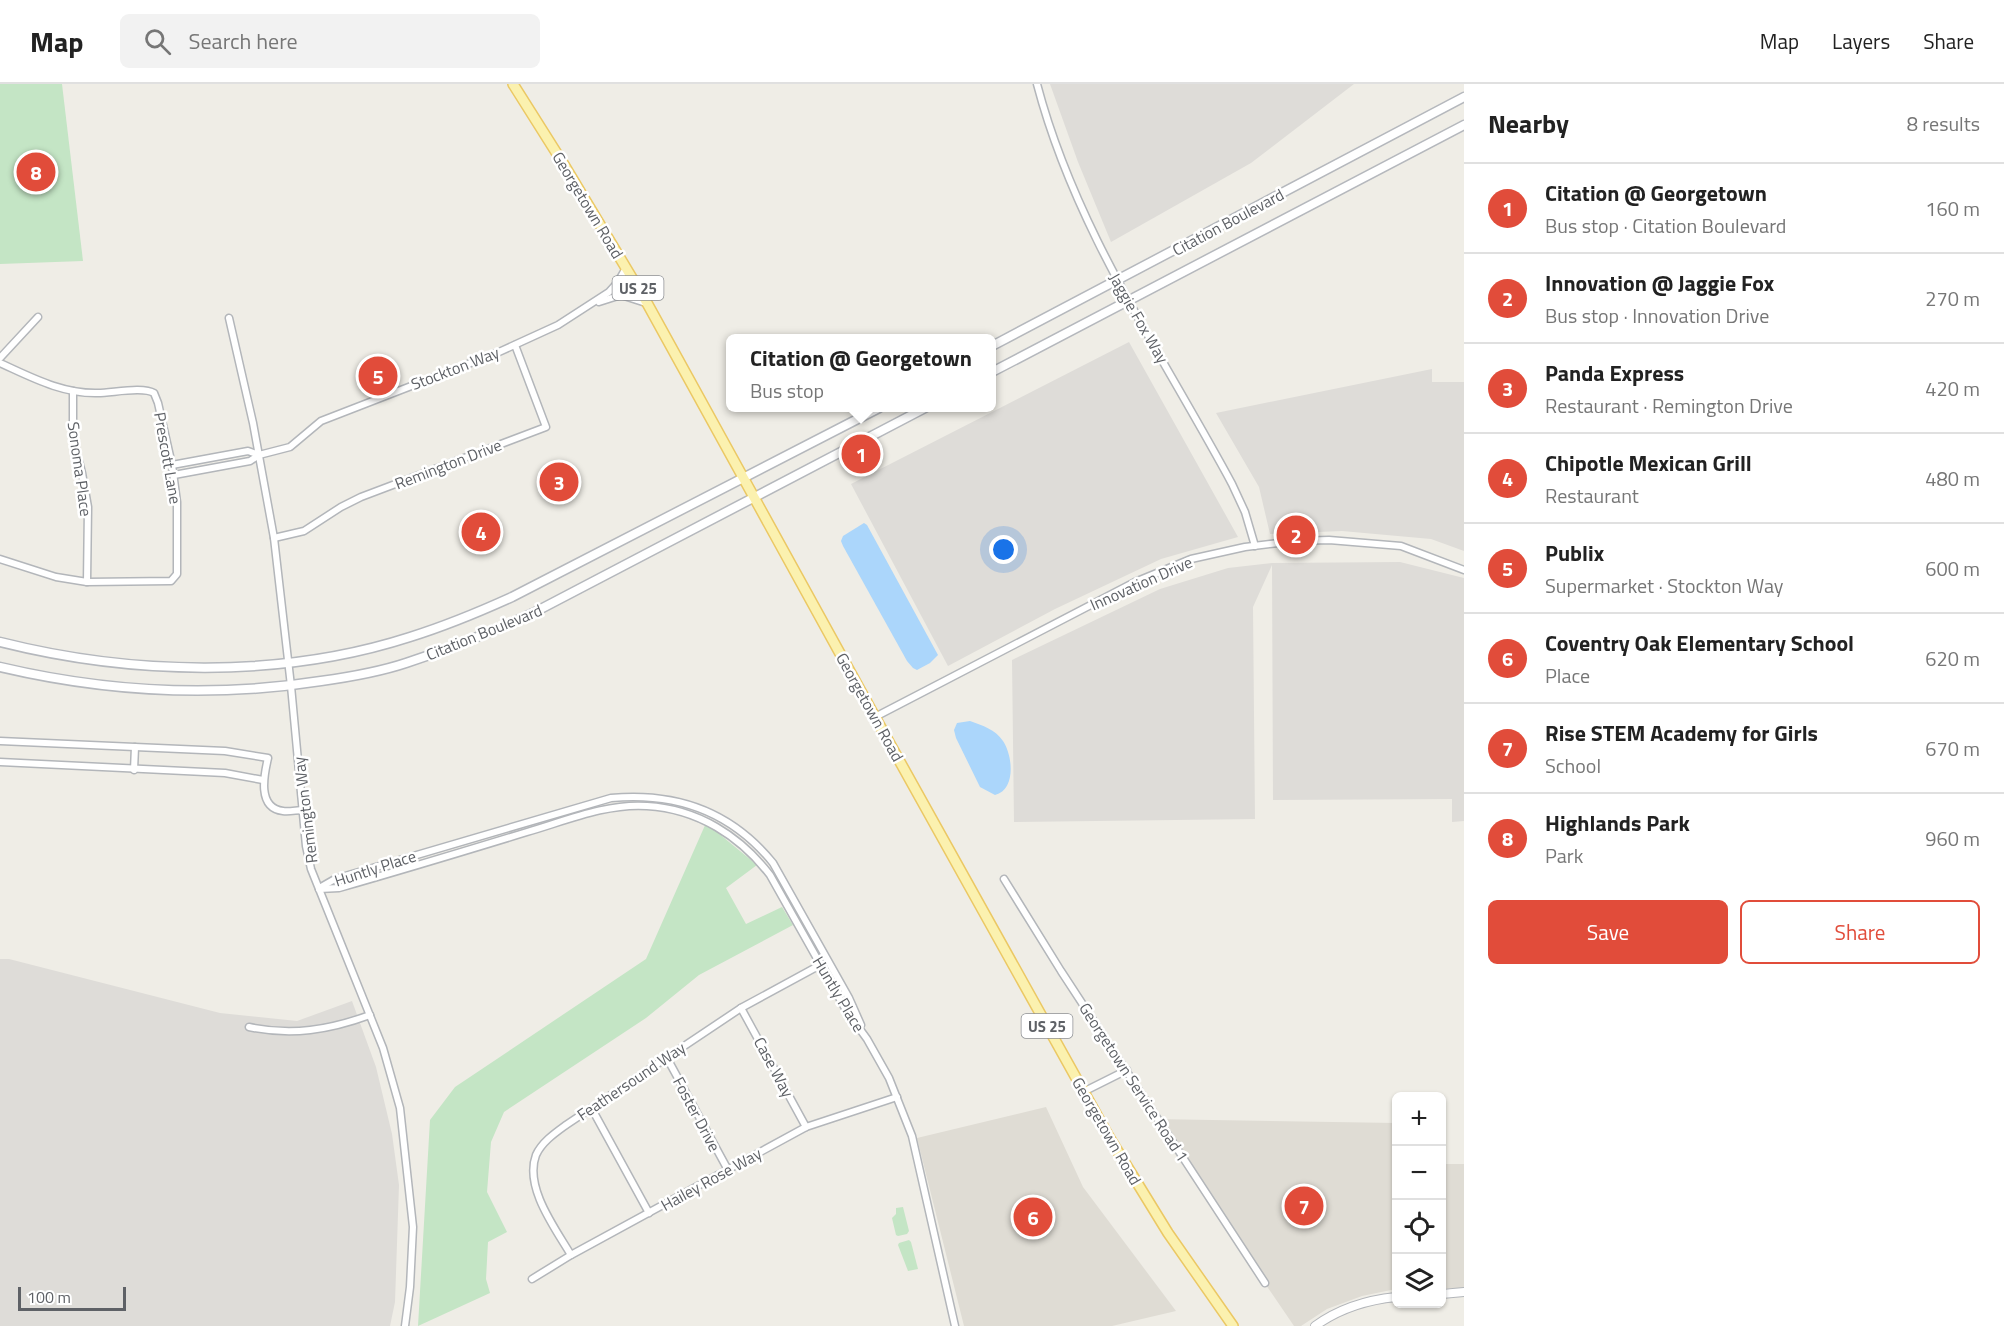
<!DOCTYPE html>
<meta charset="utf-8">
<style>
body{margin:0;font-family:"Titillium Web",sans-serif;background:#f2f2f2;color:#222}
.controls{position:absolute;right:18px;bottom:18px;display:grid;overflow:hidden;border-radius:9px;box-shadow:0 2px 4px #0004}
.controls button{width:54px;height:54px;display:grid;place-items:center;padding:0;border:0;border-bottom:2px solid #e0e0e0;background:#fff;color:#222;font:30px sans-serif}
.scale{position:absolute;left:18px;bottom:15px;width:108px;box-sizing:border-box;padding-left:6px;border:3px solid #5e6166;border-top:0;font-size:16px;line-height:21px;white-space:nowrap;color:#5e6166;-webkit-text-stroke:4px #fff;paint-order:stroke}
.you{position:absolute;left:1004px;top:466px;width:21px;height:21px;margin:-15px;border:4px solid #fff;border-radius:50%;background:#1a73e8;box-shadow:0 0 0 9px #1a73e833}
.badge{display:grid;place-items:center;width:39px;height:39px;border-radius:50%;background:#e14c3a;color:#fff;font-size:20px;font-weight:700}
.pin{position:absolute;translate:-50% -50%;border:3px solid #fff;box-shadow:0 2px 6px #0006}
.popup{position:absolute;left:726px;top:250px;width:270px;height:78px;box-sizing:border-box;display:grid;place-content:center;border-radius:9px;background:#fff;filter:drop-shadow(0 2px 4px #0005);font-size:20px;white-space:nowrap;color:#767676}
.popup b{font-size:22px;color:#222}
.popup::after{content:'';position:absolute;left:50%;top:100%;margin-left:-12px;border:12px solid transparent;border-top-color:#fff}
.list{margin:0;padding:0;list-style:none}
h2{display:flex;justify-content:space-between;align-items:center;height:78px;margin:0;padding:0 24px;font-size:26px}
h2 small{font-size:20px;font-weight:400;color:#767676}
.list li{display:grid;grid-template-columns:39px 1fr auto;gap:18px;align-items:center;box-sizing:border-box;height:90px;padding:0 24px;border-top:2px solid #e0e0e0}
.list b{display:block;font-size:22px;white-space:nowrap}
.list p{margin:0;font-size:20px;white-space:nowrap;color:#767676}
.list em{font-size:20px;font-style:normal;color:#767676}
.actions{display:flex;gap:12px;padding:18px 24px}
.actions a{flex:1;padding:14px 0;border:2px solid #e14c3a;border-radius:9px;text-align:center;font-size:21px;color:#e14c3a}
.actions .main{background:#e14c3a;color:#fff}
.icon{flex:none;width:33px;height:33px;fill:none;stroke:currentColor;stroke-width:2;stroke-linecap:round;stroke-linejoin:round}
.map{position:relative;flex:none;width:1464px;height:1242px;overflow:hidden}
header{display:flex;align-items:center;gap:36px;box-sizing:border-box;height:84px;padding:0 30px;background:#fff;border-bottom:2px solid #e0e0e0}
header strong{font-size:28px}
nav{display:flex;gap:33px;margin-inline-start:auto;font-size:21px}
.search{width:420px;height:54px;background:#f2f2f2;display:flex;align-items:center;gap:15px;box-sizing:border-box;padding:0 21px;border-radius:9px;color:#767676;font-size:22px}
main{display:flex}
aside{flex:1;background:#fff}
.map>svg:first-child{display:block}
</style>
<header>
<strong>Map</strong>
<div class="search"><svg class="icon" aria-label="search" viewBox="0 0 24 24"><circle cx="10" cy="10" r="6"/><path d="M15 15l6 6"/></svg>Search here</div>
<nav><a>Map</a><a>Layers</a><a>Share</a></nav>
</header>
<main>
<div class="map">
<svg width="1464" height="1242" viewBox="0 0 1464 1242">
<rect width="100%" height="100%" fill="#efede6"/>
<g fill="#dedcd8">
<polygon points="1050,0 1354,0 1251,79 1111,158 1078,78"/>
<polygon points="1129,258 1238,453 1161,475 1055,525 948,582 851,400"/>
<polygon points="1432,285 1432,298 1464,298 1464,467 1431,455 1342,447 1270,450 1259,403 1216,329"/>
<polygon points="1400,478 1464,494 1464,737 1452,738 1452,715 1273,716 1272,481 1253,523 1255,735 1014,738 1012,576 1160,505 1228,484 1272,479"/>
<polygon points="0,875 9,875 220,929 297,937 352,917 376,983 392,1050 399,1101 395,1218 390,1242 0,1242"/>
</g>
<g fill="#dfdcd4">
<polygon points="1046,1023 1083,1103 1176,1227 1112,1242 964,1242 917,1054"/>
<polygon points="1153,1035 1396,1039 1396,1205 1362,1212 1327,1225 1301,1242 1294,1242"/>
<rect x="1442" y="1080" width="22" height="124"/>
</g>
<g fill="#c4e5c5">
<polygon points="0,0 62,0 83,177 0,180"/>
<polygon points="706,739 757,781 726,804 746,840 782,823 793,841 699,891 646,934 504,1028 491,1058 487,1108 507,1148 488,1158 486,1195 490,1209 418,1242 430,1036 455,1003 646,875"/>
<polygon points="903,1123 909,1147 907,1150 898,1152 896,1151 892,1134 896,1130 896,1124"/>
<polygon points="909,1156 911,1158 918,1185 908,1187 898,1161 899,1159"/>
</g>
<g fill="#abd6fb">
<polygon points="864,439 867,441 938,571 930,579 917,586 913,584 907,577 843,462 841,457 843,452"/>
<path d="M970,637C983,642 995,645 1003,657C1013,672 1016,706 995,711L980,703L956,654L954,646L957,639Z"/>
</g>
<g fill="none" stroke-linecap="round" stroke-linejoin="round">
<g stroke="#b3b6ba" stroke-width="9">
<g id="minor">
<path d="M1037,0C1075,145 1162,270 1232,400L1245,428L1255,462"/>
<polyline points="599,218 621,211 646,219"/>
<polyline points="229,234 253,339 274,454 291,602 306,762 311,785 383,964 400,1024 413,1143 410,1203 405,1242"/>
<polyline points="0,274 38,233"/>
<path d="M0,279C31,293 62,310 98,309C112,309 143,302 154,309L158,319L172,381L177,418V490L171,497L87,498L56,493L0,475"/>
<polyline points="73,307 73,353 82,389 88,423 87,498"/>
<polyline points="172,381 248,367 259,371"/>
<polyline points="174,391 250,377 259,371 290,363 321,337 499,268 558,241 609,208 618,198 626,184"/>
<polyline points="274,454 304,447 341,423 361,413 546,343 515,261"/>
<polyline points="875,633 1135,498 1191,475 1245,463 1296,457 1329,456 1401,462 1464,486"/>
<path d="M0,657L225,667L268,674C264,691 257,724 283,727C289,728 297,726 303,726"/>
<polyline points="0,678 225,689 263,696"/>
<polyline points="134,686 135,663"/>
<polyline points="1004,795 1061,887 1265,1199"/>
<path d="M321,803L335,795L611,714C676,708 731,727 773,779L849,914L861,941"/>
<path d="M319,805L339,804C402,786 465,767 527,748C565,737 607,719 647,722C698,725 740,752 770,791L846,926L867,955L889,994L912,1052L955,1242"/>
<polyline points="741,924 806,1043"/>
<path d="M249,943C292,952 329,946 370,931"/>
<polyline points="667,974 728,1086"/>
<polyline points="1083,1008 1127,986"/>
<polyline points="592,1025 649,1129"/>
<path d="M571,1171C555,1144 524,1103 536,1071C542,1058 555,1049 566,1041L741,924L822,880"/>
<polyline points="532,1195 571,1171 806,1043 897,1013"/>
</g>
</g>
<g stroke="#b3b6ba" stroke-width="10">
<g id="tertiary">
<polyline points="1442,1210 1464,1208"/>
<path d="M1315,1242C1340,1224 1366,1216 1396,1213"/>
</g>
</g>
<g stroke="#b5b8bd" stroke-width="11">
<g id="secondary">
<polyline points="992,262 1464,13"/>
<polyline points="992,288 1464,41"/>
<path d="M0,558C131,591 280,595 410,553C445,542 479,528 512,513L879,324"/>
<path d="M0,583C106,608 213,614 321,597C350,593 379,588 406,579C449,565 492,548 533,529L925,324"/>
</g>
</g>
<g stroke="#ebc864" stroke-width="12">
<polyline id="primary" points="513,0 566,84 647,219 875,633 1109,1053 1168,1149 1233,1242"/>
</g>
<use href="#minor" stroke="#fff" stroke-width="6"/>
<use href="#tertiary" stroke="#fff" stroke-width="8"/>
<use href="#secondary" stroke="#fff" stroke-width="8"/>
<use href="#primary" stroke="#fbf1af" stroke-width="9"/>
</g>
<g text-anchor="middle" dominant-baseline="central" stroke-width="5" stroke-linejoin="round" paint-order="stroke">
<g fill="#fff" stroke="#8e9094" stroke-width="1.5">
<rect x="612.5" y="192" width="51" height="24" rx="4.5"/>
<rect x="1021.5" y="930" width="51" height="24" rx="4.5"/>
</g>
<g font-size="15" font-weight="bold" fill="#5e6166">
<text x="638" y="204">US 25</text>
<text x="1047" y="942">US 25</text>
</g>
<g font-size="16" fill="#5e6166" stroke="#fff">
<text transform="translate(588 121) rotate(59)">Georgetown Road</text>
<text transform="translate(1228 138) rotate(-28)">Citation Boulevard</text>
<text transform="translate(1139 234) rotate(60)">Jaggie Fox Way</text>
<text transform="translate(455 284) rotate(-21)">Stockton Way</text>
<text transform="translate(168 374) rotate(80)">Prescott Lane</text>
<text transform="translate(448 380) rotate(-21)">Remington Drive</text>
<text transform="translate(80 385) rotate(82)">Sonoma Place</text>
<text transform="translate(1141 499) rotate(-24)">Innovation Drive</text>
<text transform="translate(484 548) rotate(-22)">Citation Boulevard</text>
<text transform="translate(870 623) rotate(61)">Georgetown Road</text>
<text transform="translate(305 726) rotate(-97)">Remington Way</text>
<text transform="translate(375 784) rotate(-18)">Huntly Place</text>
<text transform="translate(839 910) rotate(59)">Huntly Place</text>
<text transform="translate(774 983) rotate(62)">Case Way</text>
<text transform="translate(631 997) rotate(-34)">Feathersound Way</text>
<text transform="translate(1134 998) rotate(57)">Georgetown Service Road 1</text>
<text transform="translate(697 1030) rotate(62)">Foster Drive</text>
<text transform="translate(1107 1047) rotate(60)">Georgetown Road</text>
<text transform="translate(711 1095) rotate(-29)">Hailey Rose Way</text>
</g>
</g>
</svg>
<div class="controls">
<button>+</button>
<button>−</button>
<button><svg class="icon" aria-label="locate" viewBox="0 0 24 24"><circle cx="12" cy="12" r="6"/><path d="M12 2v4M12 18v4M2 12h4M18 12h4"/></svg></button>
<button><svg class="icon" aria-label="layers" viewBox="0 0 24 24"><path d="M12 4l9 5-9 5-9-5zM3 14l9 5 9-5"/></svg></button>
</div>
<div class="scale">100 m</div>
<div class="you"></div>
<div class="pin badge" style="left:861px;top:370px">1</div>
<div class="popup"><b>Citation @ Georgetown</b>Bus stop</div>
<div class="pin badge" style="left:1296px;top:451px">2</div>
<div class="pin badge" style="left:559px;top:398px">3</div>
<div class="pin badge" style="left:481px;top:448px">4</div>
<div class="pin badge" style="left:378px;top:292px">5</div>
<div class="pin badge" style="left:1033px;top:1133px">6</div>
<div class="pin badge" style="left:1304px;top:1122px">7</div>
<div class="pin badge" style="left:36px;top:88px">8</div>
</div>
<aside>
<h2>Nearby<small>8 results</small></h2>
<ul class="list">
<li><span class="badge">1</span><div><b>Citation @ Georgetown</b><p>Bus stop · Citation Boulevard</p></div><em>160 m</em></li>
<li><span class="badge">2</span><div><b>Innovation @ Jaggie Fox</b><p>Bus stop · Innovation Drive</p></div><em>270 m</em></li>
<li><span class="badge">3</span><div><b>Panda Express</b><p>Restaurant · Remington Drive</p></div><em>420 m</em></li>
<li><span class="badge">4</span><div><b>Chipotle Mexican Grill</b><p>Restaurant</p></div><em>480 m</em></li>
<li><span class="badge">5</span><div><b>Publix</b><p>Supermarket · Stockton Way</p></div><em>600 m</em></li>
<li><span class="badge">6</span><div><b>Coventry Oak Elementary School</b><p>Place</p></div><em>620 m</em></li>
<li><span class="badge">7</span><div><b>Rise STEM Academy for Girls</b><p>School</p></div><em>670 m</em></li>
<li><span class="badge">8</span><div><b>Highlands Park</b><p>Park</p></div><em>960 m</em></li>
</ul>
<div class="actions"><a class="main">Save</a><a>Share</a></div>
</aside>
</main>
